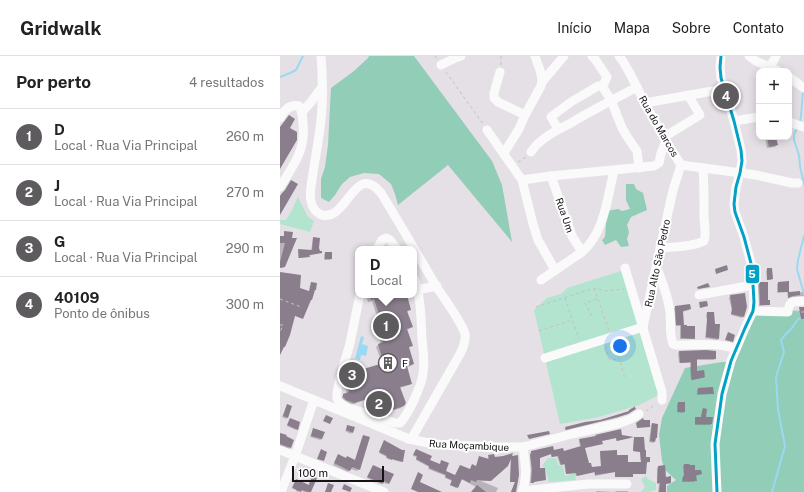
<!DOCTYPE html>
<html lang="pt">
<meta charset="utf-8">
<style>
body{margin:0;font-family:"Public Sans",sans-serif;background:#f2f2f2;color:#222}
.controls{position:absolute;right:12px;top:12px;display:grid;overflow:hidden;border-radius:8px;box-shadow:0 2px 10px #0003}
.controls button{width:36px;height:36px;display:grid;place-items:center;padding:0;border:0;border-bottom:1px solid #e0e0e0;background:#fff;color:#222;font:20px sans-serif}
.scale{position:absolute;left:12px;bottom:10px;width:92px;box-sizing:border-box;padding-left:4px;border:2px solid #161317;border-top:0;font-size:11px;line-height:14px;white-space:nowrap;color:#161317;-webkit-text-stroke:3px #fff;paint-order:stroke}
.you{position:absolute;left:340px;top:290px;width:14px;height:14px;margin:-10px;border:3px solid #fff;border-radius:50%;background:#1a73e8;box-shadow:0 0 0 6px #1a73e833}
.badge{display:grid;place-items:center;width:26px;height:26px;border-radius:50%;background:#5e5b5f;color:#fff;font-size:13px;font-weight:700}
.pin{position:absolute;translate:-50% -50%;border:2px solid #fff;box-shadow:0 1px 4px #0006}
.popup{position:absolute;left:75px;top:190px;width:62px;height:52px;box-sizing:border-box;display:grid;place-content:center;border-radius:8px;background:#fff;filter:drop-shadow(0 1px 3px #0005);font-size:13px;white-space:nowrap;color:#767676}
.popup b{font-size:15px;color:#222}
.popup::after{content:'';position:absolute;left:50%;top:100%;margin-left:-8px;border:8px solid transparent;border-top-color:#fff}
.list{margin:0;padding:0;list-style:none}
h2{display:flex;justify-content:space-between;align-items:center;height:52px;margin:0;padding:0 16px;font-size:17px}
h2 small{font-size:13px;font-weight:400;color:#767676}
.list li{display:grid;grid-template-columns:26px 1fr auto;gap:12px;align-items:center;box-sizing:border-box;height:56px;padding:0 16px;border-top:1px solid #e0e0e0}
.list b{display:block;font-size:15px;white-space:nowrap}
.list p{margin:0;font-size:13px;white-space:nowrap;color:#767676}
.list em{font-size:13px;font-style:normal;color:#767676}
.map{position:relative;flex:none;width:524px;height:436px;overflow:hidden}
header{display:flex;align-items:center;gap:24px;box-sizing:border-box;height:56px;padding:0 20px;background:#fff;border-bottom:1px solid #e0e0e0}
header strong{font-size:19px}
nav{display:flex;gap:22px;margin-inline-start:auto;font-size:14px}
main{display:flex}
aside{flex:1;background:#fff}
.map>svg:first-child{display:block}
</style>
<header>
<strong>Gridwalk</strong>
<nav><a>Início</a><a>Mapa</a><a>Sobre</a><a>Contato</a></nav>
</header>
<main>
<aside>
<h2>Por perto<small>4 resultados</small></h2>
<ul class="list">
<li><span class="badge">1</span><div><b>D</b><p>Local · Rua Via Principal</p></div><em>260 m</em></li>
<li><span class="badge">2</span><div><b>J</b><p>Local · Rua Via Principal</p></div><em>270 m</em></li>
<li><span class="badge">3</span><div><b>G</b><p>Local · Rua Via Principal</p></div><em>290 m</em></li>
<li><span class="badge">4</span><div><b>40109</b><p>Ponto de ônibus</p></div><em>300 m</em></li>
</ul>
</aside>
<div class="map">
<svg width="524" height="436" viewBox="0 0 524 436">
<rect width="100%" height="100%" fill="#e5e0e6"/>
<g fill="#b2e4cf">
<polygon points="18,141 28,161 34,165 30,176 0,168 0,164 6,164 11,156"/>
<polygon points="341,215 348,232 379,339 359,349 319,361 280,368 254,254 267,242 281,238 287,232"/>
<polygon points="268,402 276,402 278,409 283,410 285,420 295,417 296,424 269,426 265,412 262,410"/>
<polygon points="366,420 368,423 376,427 376,434 371,435 370,436 361,436 365,431 361,423"/>
</g>
<g fill="#91cdb7">
<polygon points="89,0 134,0 212,105 222,129 232,186 168,109 118,149 115,138 111,128 99,118 84,117 70,121 62,128 55,139 49,146 41,142 41,123 45,111 48,89 51,32 74,15 88,2"/>
<polygon points="346,128 354,128 356,133 363,137 367,154 351,161 347,169 349,176 347,183 349,190 341,191 336,184 325,189 322,184 325,181 327,155 338,153 342,155 350,153 346,144"/>
<polygon points="476,253 524,255 524,436 387,436 387,430 396,424 385,414 382,405 379,379 382,362 405,312 442,306 452,306"/>
</g>
<polygon fill="#9ad9f1" points="81,280 84,281 82,288 88,290 86,300 81,299 80,304 75,303"/>
<g fill="#0003">
<polygon points="485,81 495,81 497,89 495,91 487,92"/>
<polygon points="5,176 12,177 4,211 0,212 0,181 4,181"/>
<polygon points="34,182 40,197 28,200 28,201 18,202 18,195 19,194 31,195 33,183"/>
<polygon points="45,197 51,203 50,204 44,204 44,199"/>
<polygon points="487,213 492,223 491,224 487,224 486,215"/>
<polygon points="508,226 508,237 524,236 524,241 522,240 512,241 508,242 507,236 497,237 497,228 498,227"/>
<polygon points="479,227 489,248 488,249 479,250 478,229"/>
<polygon points="86,239 121,239 130,253 127,256 131,271 129,273 126,274 131,290 128,292 133,308 131,310 126,311 131,327 129,329 120,332 123,350 121,352 100,358 92,355 88,343 71,349 63,345 61,341 67,338 64,327 66,321 68,319 98,309 102,307 96,291 98,289 101,288 96,272 100,270 92,245 88,246"/>
<polygon points="450,240 463,260 462,262 451,259 452,255 449,242"/>
<polygon points="396,251 410,253 409,254 402,256 403,270 414,282 413,283 400,283 400,270 396,270 394,252"/>
<polygon points="427,257 434,269 438,283 437,284 425,282 427,265 426,259"/>
<polygon points="399,296 435,303 434,304 416,304 416,316 424,321 423,322 411,324 410,307 399,307 398,297"/>
<polygon points="418,333 433,337 432,338 417,339 417,334"/>
<polygon points="398,347 404,355 403,357 397,356 397,348"/>
<polygon points="7,349 7,362 6,363 2,361"/>
<polygon points="423,353 425,362 431,368 430,369 415,369 415,363 416,362 421,362 422,355"/>
<polygon points="346,358 336,362 285,374 285,372"/>
<polygon points="10,364 17,373 16,374 7,370"/>
<polygon points="372,368 374,386 373,387 369,386 371,369"/>
<polygon points="68,370 73,372 71,378 65,375"/>
<polygon points="33,373 42,383 40,384 30,381"/>
<polygon points="0,378 10,392 9,393 0,390"/>
<polygon points="84,380 79,413 77,415 71,413 68,416 53,409 58,400 65,403 75,404 82,382"/>
<polygon points="315,380 341,380 351,382 336,385 336,382 321,385 304,392 308,409 311,412 321,411 320,396 336,400 347,407 361,407 360,396 353,395 354,382 365,402 369,406 366,407 366,418 352,418 352,421 335,421 335,416 315,420 314,416 296,420 295,417 286,418 284,408 280,409 277,400 271,401 271,398 259,402 253,427 250,427 251,415 250,399 251,398 252,396 273,395 284,397 300,391 299,385 299,384"/>
<polygon points="103,387 122,405 121,406 110,403 110,404 106,402 107,401 99,397"/>
<polygon points="135,395 165,415 175,420 190,414 192,409 196,411 208,404 208,401 209,400 214,402 227,409 209,425 201,425 218,432 216,436 192,436 196,431 181,423 176,432 170,429 172,425 165,422 166,420 148,413 149,411 136,404 137,401 133,400"/>
<polygon points="237,400 235,436 231,436 235,426 230,426 231,402"/>
<polygon points="404,409 409,409 414,415 421,418 419,419 415,420 416,424 414,426 402,426 402,422 404,421 403,410"/>
<polygon points="379,411 385,422 390,427 389,428 385,428 384,436 378,436 379,428 377,428 377,412"/>
<polygon points="92,412 108,427 107,428 102,426 101,428 87,422"/>
<polygon points="25,413 28,414 27,418 23,416"/>
<polygon points="31,422 30,436 24,436 21,434 18,436 16,435 17,432 13,430 16,424 28,430"/>
<polygon points="317,435 334,436 316,436"/>
<polygon points="336,435 348,435 348,436 335,436"/>
</g>
<g fill="none" stroke-linecap="round" stroke-linejoin="round">
<g stroke="#9ad9f1" stroke-width="2">
<polyline points="0,21 10,17 16,14 23,0"/>
<polyline points="520,66 521,60 523,35"/>
<polyline points="518,71 514,78 514,84 519,99 520,110 524,128"/>
<polyline points="524,180 518,204 517,213 524,238"/>
<polyline points="492,436 505,390 498,354 496,321 504,296 501,284 505,279 512,272 518,263 524,261"/>
</g>
</g>
<g fill="#8a7e8d">
<polygon points="9,59 15,63 10,72 17,76 17,84 0,113 0,71"/>
<polygon points="487,81 496,81 498,89 489,91"/>
<polygon points="11,124 18,128 0,159 0,140 2,137 5,134"/>
<polygon points="4,175 13,176 12,182 17,182 5,211 0,212 0,206 5,187 0,187 0,180 4,180"/>
<polygon points="33,181 40,182 39,192 40,195 42,195 42,197 29,199 30,201 19,202 18,193 32,194"/>
<rect x="45" y="196" width="7" height="7"/>
<polygon points="447,209 448,214 436,218 435,213"/>
<polygon points="487,212 492,212 493,223 487,224"/>
<polygon points="0,216 21,219 20,232 29,235 31,226 37,227 36,234 35,234 32,244 31,244 23,263 15,260 10,279 5,291 4,291 0,299"/>
<polygon points="509,225 509,236 520,235 520,239 513,240 508,242 508,236 498,236 498,226"/>
<polygon points="479,226 488,226 488,244 490,244 490,249 480,249"/>
<polygon points="428,227 430,231 418,233 417,231"/>
<polygon points="465,237 467,251 464,261 451,258 452,253 450,239"/>
<polygon points="90,239 127,239 131,254 127,255 133,271 127,273 133,290 129,291 134,308 127,310 132,328 120,331 126,347 124,350 103,357 93,354 90,342 74,347 66,344 63,341 63,338 69,336 66,324 67,318 100,308 100,306 103,305 98,288 103,286 98,269 102,268 94,243 91,244"/>
<polygon points="427,245 428,250 420,252 419,246"/>
<polygon points="410,248 411,253 403,255 404,269 407,269 407,270 415,270 415,283 401,282 401,269 396,269 395,250"/>
<polygon points="519,251 524,251 524,263 521,263"/>
<polygon points="427,256 434,256 435,268 440,268 439,283 426,281 427,264"/>
<polygon points="448,276 455,279 453,286 445,284"/>
<polygon points="426,294 436,295 436,303 417,303 417,315 424,314 425,321 412,324 411,318 411,306 400,307 399,295"/>
<polygon points="433,331 434,338 418,338 418,332"/>
<rect x="398" y="346" width="7" height="10"/>
<polygon points="7,348 12,350 8,362 3,360"/>
<polygon points="354,350 356,353 348,358 338,361 286,374 285,371 305,366 320,364 349,355 349,354 354,351"/>
<polygon points="423,352 427,353 426,361 433,361 432,368 415,368 415,361 421,361"/>
<polygon points="46,359 53,362 50,368 43,365"/>
<polygon points="10,362 20,366 18,374 7,369"/>
<polygon points="363,362 364,364 370,364 370,371 357,372 356,367"/>
<polygon points="372,367 378,368 377,382 376,382 375,386 370,385"/>
<polygon points="67,369 75,371 73,377 66,374"/>
<polygon points="33,372 45,376 42,383 31,380"/>
<polygon points="341,373 342,379 354,381 337,385 336,382 322,385 323,388 305,392 309,407 311,407 312,411 321,410 320,395 337,394 337,399 348,399 348,406 361,406 360,396 353,395 354,381 364,381 365,394 366,394 366,401 370,401 370,406 367,406 366,418 353,418 353,421 335,421 335,416 315,419 315,416 297,420 296,417 286,418 285,408 281,409 278,400 272,401 271,398 260,402 260,412 265,412 266,424 254,426 254,427 251,427 252,413 250,398 251,397 251,395 273,390 274,394 283,392 284,395 301,390 299,383 316,380 315,379"/>
<polygon points="269,375 270,378 249,383 247,379"/>
<polygon points="0,377 7,379 6,380 14,384 11,392 0,388"/>
<polygon points="83,379 90,381 80,414 72,411 70,415 54,407 58,398 66,402 67,400 75,404"/>
<polygon points="104,384 122,394 125,394 123,406 112,403 112,404 106,401 107,400 99,396"/>
<polygon points="41,393 47,396 44,405 37,403"/>
<polygon points="136,393 152,400 150,404 160,408 161,404 169,407 166,415 175,419 180,409 190,413 192,408 196,410 199,400 209,403 208,399 214,398 215,401 223,400 233,397 232,400 238,399 239,419 236,436 231,436 235,426 230,426 231,403 228,410 211,425 197,424 196,426 191,424 190,427 182,423 178,432 170,429 172,424 165,421 166,419 149,412 149,410 136,403 137,400 133,399"/>
<polygon points="404,408 409,408 410,409 415,409 415,414 421,414 422,418 416,419 417,425 403,425 403,420 404,420"/>
<polygon points="93,409 102,413 114,418 109,428 104,425 103,428 87,421"/>
<polygon points="385,409 386,421 391,420 391,427 386,428 386,436 379,436 380,427 377,427 378,410"/>
<polygon points="138,416 143,419 140,426 162,436 138,436 131,433"/>
<polygon points="32,420 37,422 31,436 28,436 22,434 21,436 12,432 16,423 29,429"/>
<polygon points="48,427 54,429 51,436 45,436"/>
<polygon points="64,428 72,432 70,436 62,433"/>
<polygon points="197,429 206,436 191,436"/>
</g>
<g fill="none" stroke-linecap="round" stroke-linejoin="round">
<g stroke="#c2c0c2" stroke-width="1" stroke-dasharray="3 3" stroke-linecap="butt">
<polyline points="155,0 157,3"/>
<polyline points="221,9 221,0"/>
<polyline points="166,16 203,68"/>
<polyline points="238,106 246,101"/>
<polyline points="314,232 329,275"/>
<polyline points="285,242 299,283"/>
<polyline points="0,243 21,251"/>
<polyline points="256,251 314,232 326,235 344,233"/>
<polyline points="515,256 524,256"/>
<polyline points="312,260 305,247 317,243"/>
<polyline points="0,269 3,269 0,276"/>
<polyline points="259,275 292,264"/>
<polyline points="326,290 329,303 334,304 339,301 345,323"/>
<polyline points="366,355 376,348"/>
</g>
<g stroke="#fbfafb" stroke-width="9">
<path d="M41,0C43,24 43,55 39,79C37,94 34,109 32,124C31,131 29,139 31,145C32,151 36,157 42,159C68,165 74,105 101,137C120,168 138,199 156,230C164,243 181,264 185,278C186,285 183,292 180,298L133,380L129,383"/>
<polyline points="312,0 315,3 327,21 323,30"/>
<path d="M339,0C350,14 356,31 365,47C376,68 388,89 401,109L394,131L391,143L363,271"/>
<polyline points="469,0 476,5 498,15"/>
<polyline points="161,9 175,2 181,0"/>
<polyline points="490,11 496,0"/>
<polyline points="220,16 214,37 214,42 218,46 245,59"/>
<polyline points="509,21 524,32"/>
<polyline points="262,26 284,0"/>
<polyline points="365,47 444,33"/>
<polyline points="22,56 31,46 42,31"/>
<path d="M0,62C4,54 10,48 19,50C22,55 23,62 23,68C26,94 13,110 0,131"/>
<polyline points="454,65 479,61"/>
<polyline points="509,66 524,71"/>
<polyline points="278,73 271,61 272,60 291,46 318,30 322,30 331,44 342,72 348,82 357,95 359,112"/>
<polyline points="207,74 242,124 253,168 258,184 275,214"/>
<polyline points="384,81 420,59 408,39"/>
<path d="M251,96C259,83 277,74 291,67C312,54 335,43 357,31"/>
<path d="M224,97L239,73L245,59L261,30C264,20 258,10 255,0"/>
<polyline points="401,109 476,119 512,127 518,127"/>
<polyline points="271,120 290,174 292,180 302,196"/>
<polyline points="242,124 271,120 374,110 379,107 381,97 386,85"/>
<path d="M380,192C394,191 411,191 424,185C427,180 423,161 424,154C424,140 424,126 423,112"/>
<polyline points="97,193 102,184 106,182 110,184 117,193"/>
<path d="M376,210C382,225 388,240 390,256C391,266 389,278 393,288L396,289C416,289 437,286 456,293"/>
<polyline points="345,212 382,336 382,344"/>
<path d="M261,224L302,196C325,176 327,142 334,115"/>
<polyline points="137,234 157,230"/>
<path d="M80,239C76,256 73,274 69,291C66,301 55,335 57,342C59,348 64,350 69,352L115,367H120C128,359 142,329 143,317C145,306 143,294 142,283C141,263 141,241 134,222"/>
<polyline points="419,239 473,229"/>
<path d="M473,255L508,256C509,244 514,246 524,245"/>
<polyline points="265,302 363,271"/>
<polyline points="0,330 129,383 154,388 216,391 243,391 292,378 340,367 351,363 359,358"/>
<polyline points="0,394 104,436"/>
<polyline points="243,435 308,428 347,428"/>
<polyline points="1,436 15,400 34,344"/>
<path d="M242,436C248,421 245,406 243,391"/>
<polyline points="437,436 435,388 442,338 451,305 465,272 473,255 474,246 472,211 464,181 455,156 454,148 456,131 460,117 462,105 461,94 454,65 441,22 440,11 441,0"/>
</g>
<g stroke="#fff" stroke-width="6">
<polyline id="bus-1" points="437,436 435,388 442,338 451,305 465,272 473,255 474,246 472,211 464,181 455,156 454,148 456,131 460,117 462,105 461,94 454,65 441,22 440,11 441,0"/>
</g>
<use href="#bus-1" stroke="#01a2c5" stroke-width="3"/>
</g>
<defs>
<g id="building-ring" transform="scale(1)"><circle r="9.5" fill="#fff" stroke="#5e5b5f" stroke-width="1.5"/><path d="M-4-6H4V6H1V3H-1V6H-4ZM-2.5-4.3h1.7v1.8h-1.7ZM.8-4.3h1.7v1.8H.8ZM-2.5-1h1.7V.8h-1.7ZM.8-1h1.7V.8H.8Z" fill="#5e5b5f"/></g>
</defs>
<g fill-rule="evenodd">
<use href="#building-ring" x="108" y="307"/>
</g>
<g text-anchor="middle" dominant-baseline="central" stroke-width="4" stroke-linejoin="round" paint-order="stroke">
<g font-size="10" fill="#161317" stroke="#fff">
<text transform="translate(379 70) rotate(60)">Rua do Marcos</text>
<text transform="translate(285 159) rotate(71)">Rua Um</text>
<text transform="translate(377 207) rotate(-78)">Rua Alto São Pedro</text>
<text transform="translate(189 389) rotate(3)">Rua Moçambique</text>
</g>
<g font-size="10" fill="#161317" stroke="#fff" text-anchor="start">
<text x="122" y="307">F</text>
</g>
</g>
<rect stroke="#fff" stroke-width="1.5" x="465" y="208" width="15" height="20" rx="4" fill="#01a2c5"/>
<g font-size="11" text-anchor="middle" font-weight="bold" fill="#fff">
<text x="472" y="222">5</text>
</g>
</svg>
<div class="controls">
<button>+</button>
<button>−</button>
</div>
<div class="scale">100 m</div>
<div class="you"></div>
<div class="pin badge" style="left:106px;top:270px">1</div>
<div class="popup"><b>D</b>Local</div>
<div class="pin badge" style="left:99px;top:348px">2</div>
<div class="pin badge" style="left:72px;top:319px">3</div>
<div class="pin badge" style="left:446px;top:40px">4</div>
</div>
</main>
